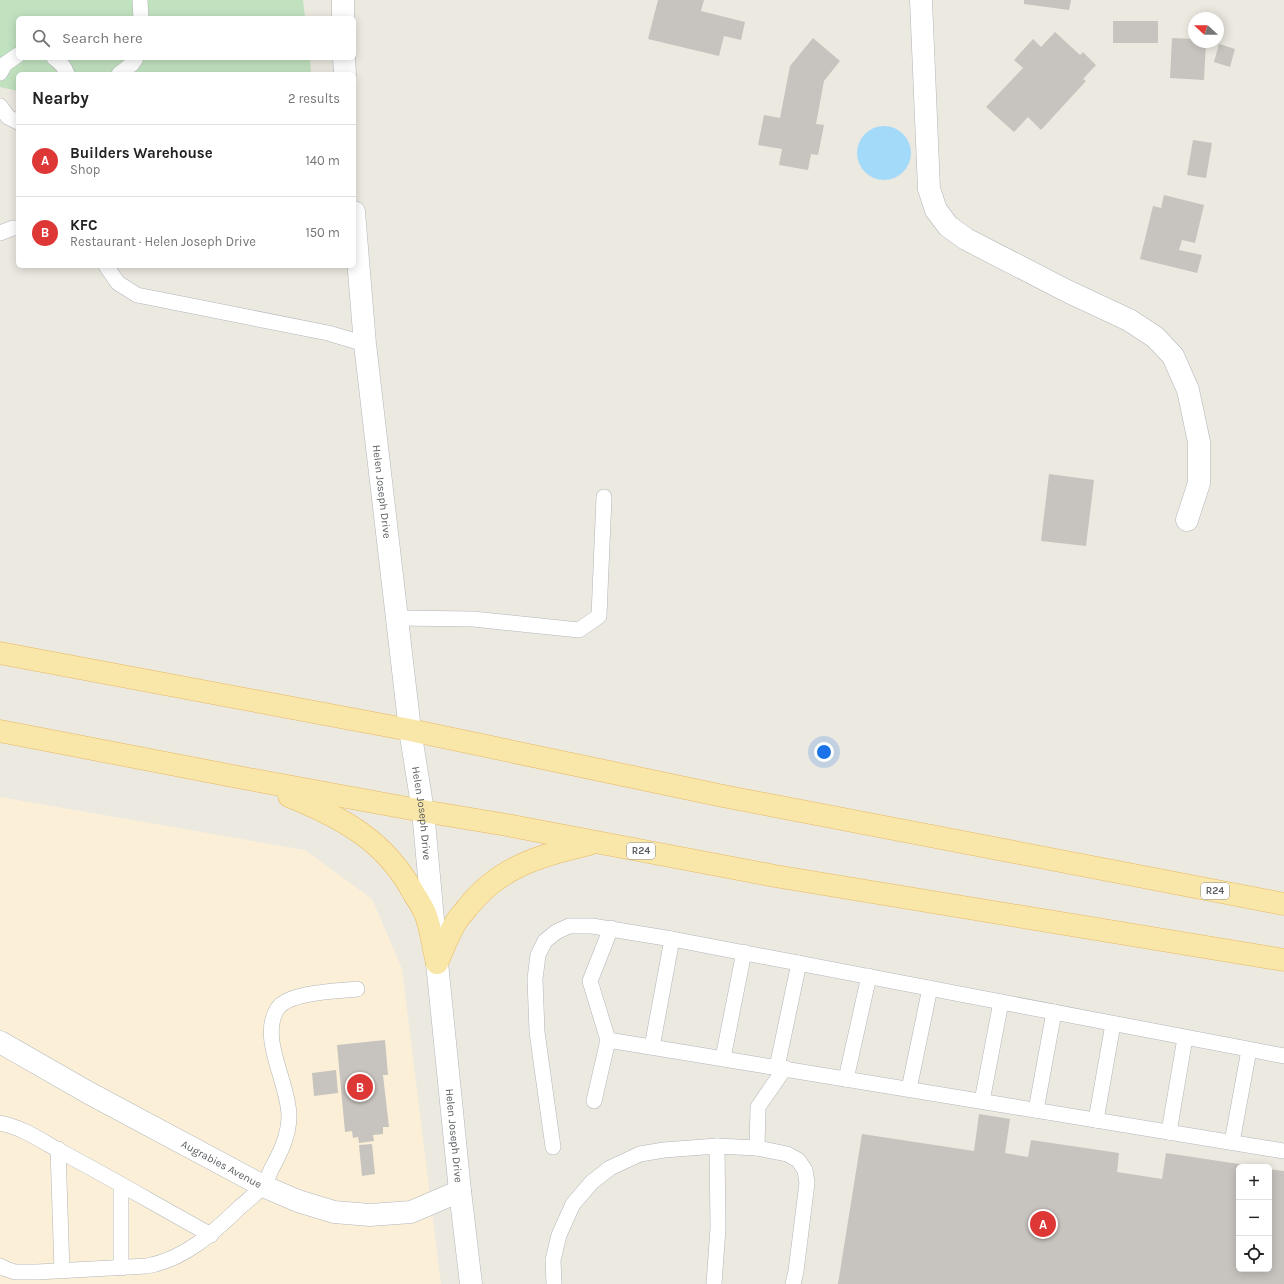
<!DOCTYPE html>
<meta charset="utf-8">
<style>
body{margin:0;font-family:Karla,sans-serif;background:#f2f2f2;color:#222}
.controls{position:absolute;right:12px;bottom:12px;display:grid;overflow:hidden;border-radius:6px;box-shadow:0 2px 10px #0003}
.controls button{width:36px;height:36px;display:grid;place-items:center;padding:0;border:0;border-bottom:1px solid #e0e0e0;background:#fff;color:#222;font:20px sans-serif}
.compass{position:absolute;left:1188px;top:12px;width:36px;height:36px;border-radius:50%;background:#fff;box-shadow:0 2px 10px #0003;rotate:291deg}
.you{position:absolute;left:824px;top:752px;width:14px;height:14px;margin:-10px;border:3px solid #fff;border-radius:50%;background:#1a73e8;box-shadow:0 0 0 6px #1a73e833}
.badge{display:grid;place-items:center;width:26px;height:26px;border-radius:50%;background:#dd3836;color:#fff;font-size:13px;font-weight:700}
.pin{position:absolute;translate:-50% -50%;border:2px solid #fff;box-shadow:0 1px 4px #0006}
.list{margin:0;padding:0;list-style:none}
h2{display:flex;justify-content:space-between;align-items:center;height:52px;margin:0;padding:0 16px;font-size:17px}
h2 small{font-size:13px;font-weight:400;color:#767676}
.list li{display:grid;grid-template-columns:26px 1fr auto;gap:12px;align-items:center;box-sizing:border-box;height:72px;padding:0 16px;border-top:1px solid #e0e0e0}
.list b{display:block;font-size:15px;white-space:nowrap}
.list p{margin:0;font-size:13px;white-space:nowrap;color:#767676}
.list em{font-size:13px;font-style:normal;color:#767676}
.icon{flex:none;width:22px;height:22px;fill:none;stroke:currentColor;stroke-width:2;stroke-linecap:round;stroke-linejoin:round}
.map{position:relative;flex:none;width:1284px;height:1284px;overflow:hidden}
.search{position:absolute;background:#fff;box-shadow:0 2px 10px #0003;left:16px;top:16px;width:340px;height:44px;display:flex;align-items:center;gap:10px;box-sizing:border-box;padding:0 14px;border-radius:6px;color:#767676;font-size:15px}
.panel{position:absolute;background:#fff;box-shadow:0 2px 10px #0003;left:16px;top:72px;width:340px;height:196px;border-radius:6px}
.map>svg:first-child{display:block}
</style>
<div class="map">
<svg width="1284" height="1284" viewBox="0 0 1284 1284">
<rect width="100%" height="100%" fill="#ece9e1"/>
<polygon fill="#fbf0d7" points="0,797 305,850 372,899 402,969 441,1284 0,1284"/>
<polygon fill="#c1e2bf" points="0,0 303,0 305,18 18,18 18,58 310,58 311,74 18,74 18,91 0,87"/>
<circle fill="#a4daf9" cx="884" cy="153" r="27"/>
<g fill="#c7c3be">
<polygon points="658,0 704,0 701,11 745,22 741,40 724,36 719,56 648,39"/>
<polygon points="1024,0 1071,0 1069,10 1024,4"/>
<rect x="1113" y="21" width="45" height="22"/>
<polygon points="1055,32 1080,55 1083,52 1096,65 1083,79 1086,81 1041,130 1028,117 1014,132 986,107 1023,68 1014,60 1033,39 1041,47"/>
<polygon points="813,38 840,61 824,81 816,124 824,125 818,155 811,154 808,170 779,165 782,149 758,145 764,115 780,118 790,66"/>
<polygon points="1172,38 1194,39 1194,42 1206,42 1204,80 1170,78"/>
<polygon points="1219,44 1235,49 1230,67 1214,62"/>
<polygon points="1193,140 1212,143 1206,178 1187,175"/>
<polygon points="1164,195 1204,205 1195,243 1182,240 1179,250 1202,255 1197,273 1140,259 1153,206 1161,208"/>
<polygon points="1049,474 1094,480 1086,546 1041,541"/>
<polygon points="385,1040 388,1075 383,1075 389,1127 383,1127 383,1134 373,1135 374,1141 359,1143 358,1137 353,1138 352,1131 345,1132 337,1045"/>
<polygon points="336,1070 338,1093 314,1096 312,1073"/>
<polygon points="979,1114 1010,1119 1005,1153 1028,1157 1031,1140 1119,1153 1117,1172 1162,1179 1166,1153 1252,1166 1239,1167 1239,1269 1269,1269 1269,1169 1284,1171 1284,1284 838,1284 862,1134 974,1151"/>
<polygon points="372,1144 375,1174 362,1176 359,1145"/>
</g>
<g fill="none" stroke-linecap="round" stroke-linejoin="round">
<g stroke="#b2b5b8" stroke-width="16">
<g id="lane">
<polyline points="140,0 141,18"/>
<path d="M54,58C60,62 65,67 67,74"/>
<polyline points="0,73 5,64 18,55"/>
<polyline points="119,74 132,64 136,58"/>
<polyline points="0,106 8,117 18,122"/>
<polyline points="0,233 13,228 18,228"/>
<polyline points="106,266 118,283 137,295 328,333 365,344"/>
<polyline points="397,618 473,619 579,630 599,616 604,497"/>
<polyline points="608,1040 1284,1151"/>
<polyline points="652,1047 672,939"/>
<polyline points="723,1058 744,952"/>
<polyline points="777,1067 799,963"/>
<polyline points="846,1079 869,976"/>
<polyline points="909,1089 930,988"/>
<polyline points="594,1101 608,1040 590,981 611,928"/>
<polyline points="982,1101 1001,1002"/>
<polyline points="1036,1110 1054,1012"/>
<polyline points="1096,1120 1113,1024"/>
<path d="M0,1123C21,1127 39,1139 58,1150C109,1177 160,1207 211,1235"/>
<polyline points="1169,1132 1185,1038"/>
<polyline points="1232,1142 1249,1050"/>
<polyline points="553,1147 537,1032 535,979 538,955 545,941 556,932 569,926 592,926 672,939 1284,1056"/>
<polyline points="757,1148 758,1107 785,1068"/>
<polyline points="58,1149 62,1271"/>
<polyline points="121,1185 121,1268"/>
<path d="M0,1266L6,1269L15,1272H37L147,1266C185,1259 213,1233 240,1207C248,1200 256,1194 263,1186C266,1182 269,1175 271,1170C280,1153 289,1136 289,1116C289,1083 258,1037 278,1008C289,992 338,991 357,989"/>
<polyline points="554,1284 553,1260 559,1235 573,1204 592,1182 610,1168 640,1154 664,1150 717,1146 757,1148 787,1154 798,1160 805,1170 807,1183 796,1271 793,1284"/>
<polyline points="714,1284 718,1228 717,1146"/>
</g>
</g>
<g stroke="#b2b5b8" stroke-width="23">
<g id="street">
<polyline points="343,0 343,18"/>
<polyline points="921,0 929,189 936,210 948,226 966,239 1067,291 1129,320 1155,337 1173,356 1188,390 1199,442 1199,483 1187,520"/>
<polyline points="344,58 345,74"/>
<path id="s1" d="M354,212L365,344L410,730"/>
<path id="s2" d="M0,1042L89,1093L263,1186L298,1201L334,1212L370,1215L411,1212L460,1191"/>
</g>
</g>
<g stroke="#b3b7bb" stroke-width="23">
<g id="secondary">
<path id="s3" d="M410,730L423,811L437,963L460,1191L471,1284"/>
</g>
</g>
<g stroke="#e8b85f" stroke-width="23">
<g id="primary">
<polyline points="0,653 410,730 723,796 1284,904"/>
<polyline points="0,731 243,778 423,811 507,825 775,876 1284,960"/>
<path d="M289,796C343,818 386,841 414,894C418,900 422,906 425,913C431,928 433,947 437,963"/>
<path d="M437,963C443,950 448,935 456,922C459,917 464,912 467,908C500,866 540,856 589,844"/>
</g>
</g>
<use href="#lane" stroke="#fff" stroke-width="15"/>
<use href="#street" stroke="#fff" stroke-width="22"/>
<use href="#secondary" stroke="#fff" stroke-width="22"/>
<use href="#primary" stroke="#f9e7a9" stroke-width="22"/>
</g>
<g text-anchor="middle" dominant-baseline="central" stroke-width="3" stroke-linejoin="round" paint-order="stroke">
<g fill="#fff" stroke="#8c8e90" stroke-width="1">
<rect x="627" y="843" width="28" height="16" rx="3"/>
<rect x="1201" y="883" width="28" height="16" rx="3"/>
</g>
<g font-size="10" font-weight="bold" fill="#5a5e61">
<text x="641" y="851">R24</text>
<text x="1215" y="891">R24</text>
</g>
<g font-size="11" fill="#5a5e61" stroke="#fff">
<text stroke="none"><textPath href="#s1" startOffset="281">Helen Joseph Drive</textPath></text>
<text stroke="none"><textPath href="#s3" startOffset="84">Helen Joseph Drive</textPath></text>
<text stroke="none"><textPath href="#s3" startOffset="408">Helen Joseph Drive</textPath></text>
<text stroke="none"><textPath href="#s2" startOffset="253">Augrabies Avenue</textPath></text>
</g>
</g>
</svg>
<div class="controls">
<button>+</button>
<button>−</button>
<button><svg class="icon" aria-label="locate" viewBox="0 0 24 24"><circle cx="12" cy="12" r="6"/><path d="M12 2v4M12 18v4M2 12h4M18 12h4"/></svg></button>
</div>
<svg class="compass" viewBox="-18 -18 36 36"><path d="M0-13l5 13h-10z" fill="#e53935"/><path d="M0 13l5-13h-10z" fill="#767676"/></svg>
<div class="you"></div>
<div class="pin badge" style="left:1043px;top:1224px">A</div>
<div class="pin badge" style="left:360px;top:1087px">B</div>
<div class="search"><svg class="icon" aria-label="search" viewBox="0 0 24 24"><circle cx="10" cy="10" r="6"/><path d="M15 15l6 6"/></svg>Search here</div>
<section class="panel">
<h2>Nearby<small>2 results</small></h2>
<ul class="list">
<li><span class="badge">A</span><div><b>Builders Warehouse</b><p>Shop</p></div><em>140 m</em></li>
<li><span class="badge">B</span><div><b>KFC</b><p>Restaurant · Helen Joseph Drive</p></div><em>150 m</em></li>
</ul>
</section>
</div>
